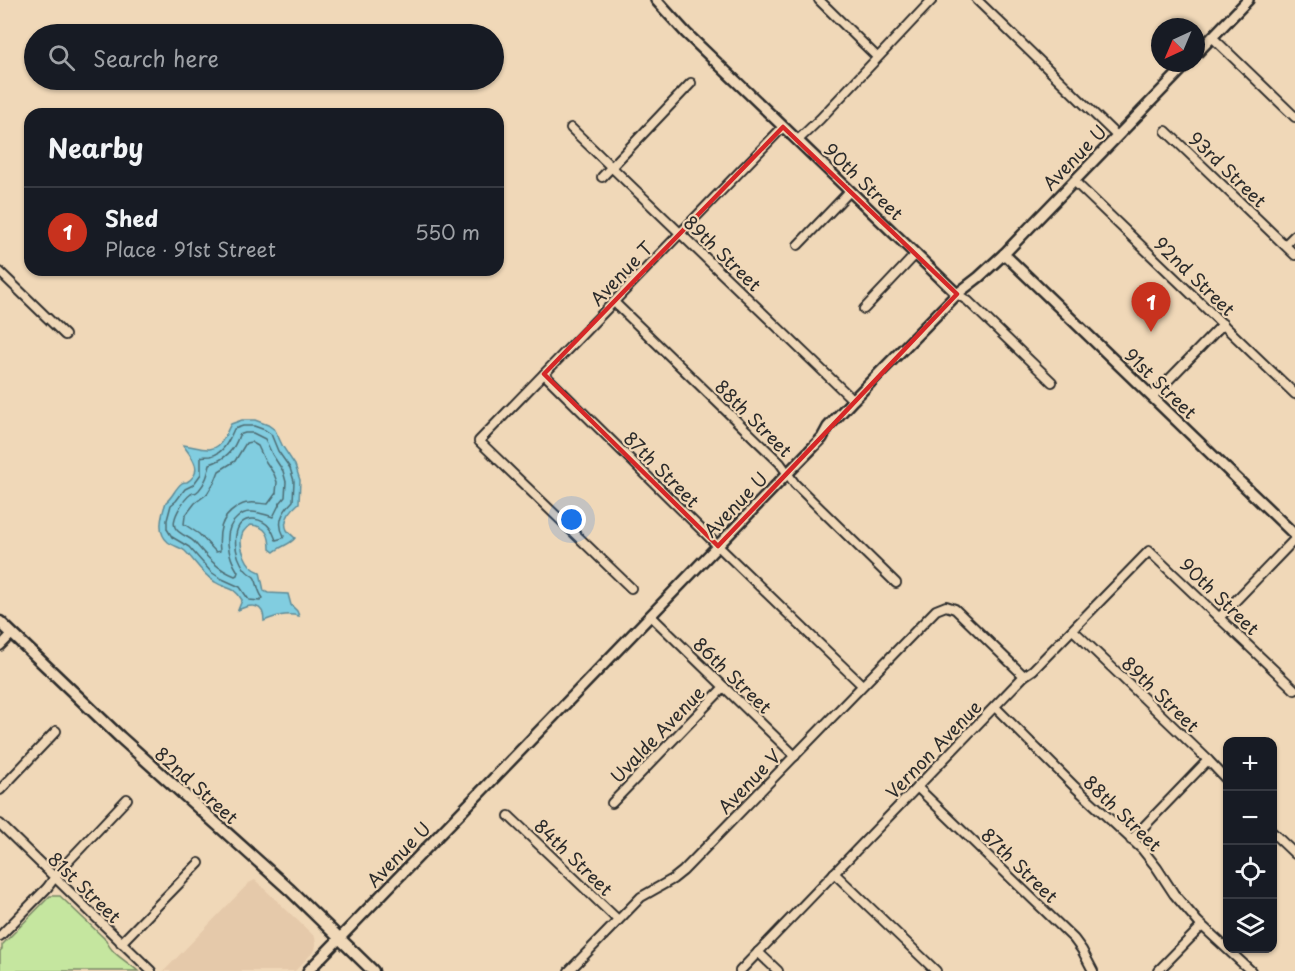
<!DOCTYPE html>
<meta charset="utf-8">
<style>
body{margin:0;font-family:"Playpen Sans",sans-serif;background:#20242c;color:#f1f3f6}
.controls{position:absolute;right:18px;bottom:18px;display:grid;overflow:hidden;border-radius:12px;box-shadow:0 2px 4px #0004}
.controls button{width:54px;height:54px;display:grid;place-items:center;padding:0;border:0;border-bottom:2px solid #363941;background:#171b24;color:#f1f3f6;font:30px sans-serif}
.compass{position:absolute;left:1151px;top:18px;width:54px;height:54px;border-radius:50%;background:#171b24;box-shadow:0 2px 4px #0004;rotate:224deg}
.you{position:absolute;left:572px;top:520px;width:21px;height:21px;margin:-15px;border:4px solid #fff;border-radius:50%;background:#1a73e8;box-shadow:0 0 0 9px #1a73e833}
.badge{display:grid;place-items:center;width:39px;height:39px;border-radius:50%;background:#c8321e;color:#fff;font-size:20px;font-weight:700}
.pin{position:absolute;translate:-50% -50px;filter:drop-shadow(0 2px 3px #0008)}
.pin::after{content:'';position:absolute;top:32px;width:21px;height:18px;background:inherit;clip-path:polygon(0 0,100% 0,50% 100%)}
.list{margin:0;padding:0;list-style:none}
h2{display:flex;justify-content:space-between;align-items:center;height:78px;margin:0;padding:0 24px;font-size:26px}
h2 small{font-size:20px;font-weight:400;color:#9ea1a6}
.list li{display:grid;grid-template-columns:39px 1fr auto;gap:18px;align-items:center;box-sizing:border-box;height:90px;padding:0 24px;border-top:2px solid #363941}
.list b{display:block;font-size:22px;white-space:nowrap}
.list p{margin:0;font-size:20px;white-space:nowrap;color:#9ea1a6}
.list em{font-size:20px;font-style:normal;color:#9ea1a6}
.icon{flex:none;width:33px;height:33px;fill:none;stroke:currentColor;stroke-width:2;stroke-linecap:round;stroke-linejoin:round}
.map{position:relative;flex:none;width:1295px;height:971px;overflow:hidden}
.search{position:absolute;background:#171b24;box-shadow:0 2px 4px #0004;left:24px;top:24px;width:480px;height:66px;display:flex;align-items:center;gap:15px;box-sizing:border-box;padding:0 21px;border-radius:33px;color:#9ea1a6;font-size:22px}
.panel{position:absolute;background:#171b24;box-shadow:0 2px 4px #0004;left:24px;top:108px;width:480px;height:168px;border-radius:18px}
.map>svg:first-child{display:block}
</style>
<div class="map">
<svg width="1295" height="971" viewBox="0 0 1295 971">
<rect width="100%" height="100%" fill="#f0d8b8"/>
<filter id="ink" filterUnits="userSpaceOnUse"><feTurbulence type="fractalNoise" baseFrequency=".0167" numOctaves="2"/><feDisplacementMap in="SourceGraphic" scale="12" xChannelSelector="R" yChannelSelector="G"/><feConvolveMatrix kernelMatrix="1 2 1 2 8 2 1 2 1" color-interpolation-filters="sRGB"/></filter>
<g filter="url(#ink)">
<polygon fill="#e5c9aa" points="255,880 315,937 316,945 315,950 295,971 164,971 249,883"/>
<path fill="#c5e69f" stroke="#788865" stroke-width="1.5" d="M60,896L106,940C112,955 127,961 138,971H0V951L2,949V945L50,896Z"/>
<path fill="#81cde0" stroke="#5f8c98" stroke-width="1.5" d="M242,420H255L268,425L275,430L283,447L295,465L300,480L299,503C292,509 282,520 287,530C289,533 292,535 295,538C291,544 281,546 274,552L270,549C270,535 266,526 251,525C247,527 245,529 243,532C237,544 246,568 260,572L264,591L268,593L288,594L291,605L297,611L299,616C286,613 276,616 264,621C264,603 251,604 238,610L242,600C233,585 227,590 215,582C202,574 195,561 185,551C180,547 173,546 168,542C156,532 162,514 166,502C173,497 175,488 182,483C183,482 185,482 187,482C205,471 191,456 183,445C198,446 214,457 224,438C227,433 228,428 231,424Z"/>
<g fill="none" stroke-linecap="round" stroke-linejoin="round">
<g stroke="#4d6c73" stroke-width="1.5">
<path d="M243,426H254L265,430L271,434L278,451L290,468L294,481L293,501C283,511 276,522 284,536L283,538L276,540C274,536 273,531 270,528C266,522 261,520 254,519C231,518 233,549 241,563C243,567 247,572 250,574C251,575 253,576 254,577C258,582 257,591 263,598L260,601L249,600L240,587L220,578L211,572L189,547L172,537L167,529V520L171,505L176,501L185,489L193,485L201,474V457C204,456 208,456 211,456C224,453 229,440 234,429Z"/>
<path d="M245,433H253L265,439L272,454L283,471L286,482L285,497L280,503L273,517C265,515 258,511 250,512C245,512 240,515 237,518C221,531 229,558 238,572L237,575L235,576C217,569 208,558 196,544C191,537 182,536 177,530C168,522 184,499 191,494C197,491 194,495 199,490C206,482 208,474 210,464C225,459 234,451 239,435Z"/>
<path d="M251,442L258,446L264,459L274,474L277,482L276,493L268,504C262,504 255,502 249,503C244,503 240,505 236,508C220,518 218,533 220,551L216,552L199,534L184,524L185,516L195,503L207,494L215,481L219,471L235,461L246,443Z"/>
</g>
<g stroke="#2b2b2b" stroke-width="12">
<g id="minor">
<polyline points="819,0 877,57"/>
<polyline points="977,0 1117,136"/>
<polyline points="1212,37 1295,117"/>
<polyline points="571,128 853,400"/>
<polyline points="1166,131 1295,255"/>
<polyline points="798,140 820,119 932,0"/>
<polyline points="602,177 691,83"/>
<polyline points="1074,181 1295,394"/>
<polyline points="798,245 850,191"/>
<polyline points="1285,245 1295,235"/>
<polyline points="0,272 65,335"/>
<polyline points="957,294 968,301 1052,382"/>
<polyline points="614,302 780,463 795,484 896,583"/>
<polyline points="864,309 916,254"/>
<polyline points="544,374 718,546 862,685"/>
<polyline points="1152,397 1223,324"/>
<polyline points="631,588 479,441 783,127"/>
<polyline points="651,616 795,756"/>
<polyline points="1219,618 1295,539"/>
<polyline points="1073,630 1208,760 1228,781"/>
<polyline points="0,646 12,634"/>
<polyline points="995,707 1075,787 1142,849 1157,868 1174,894 1198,922 1251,971"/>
<polyline points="917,787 1074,939 1082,950 1093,971"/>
<polyline points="0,790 56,731"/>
<polyline points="612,803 724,687"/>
<polyline points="509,816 618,920"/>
<polyline points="0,824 151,971"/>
<polyline points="1272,832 1295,854"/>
<polyline points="1131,840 1208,760"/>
<polyline points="834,873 936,971"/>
<polyline points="0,936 47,888 61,869 127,799"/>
<polyline points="121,943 199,863"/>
<polyline points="758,952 778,971"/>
<polyline points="569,971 641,897 673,879 683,871 936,610 946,606 955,609 1024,676"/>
<polyline points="740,971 1024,676 1033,670 1149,551 1295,690"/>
<polyline points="1158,971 1202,926"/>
</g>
</g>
<g stroke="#2b2b2b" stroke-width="14">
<g id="tertiary">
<polyline points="656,0 686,33 957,294"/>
<polyline points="1196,54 1248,0"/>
<polyline points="1004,254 1295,535"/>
<polyline points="308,971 787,474 822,438 828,427 853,400 957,294 979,277 1004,254 1188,63"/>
</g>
</g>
<g stroke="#2b2b2b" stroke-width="15">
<polyline id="secondary" points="0,622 120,737 290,890 373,971"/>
</g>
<use href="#minor" stroke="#f0d8b8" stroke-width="8"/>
<use href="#tertiary" stroke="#f0d8b8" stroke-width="9"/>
<use href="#secondary" stroke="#f0d8b8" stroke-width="10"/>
</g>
</g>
<path fill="none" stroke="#d62828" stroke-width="4.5" stroke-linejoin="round" d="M783,127L957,294L718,546L544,374Z"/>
<g text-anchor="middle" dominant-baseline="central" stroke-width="4.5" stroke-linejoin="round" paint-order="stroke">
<g font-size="18" fill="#2b2b2b" stroke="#f0d8b8">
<text transform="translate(1074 157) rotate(-46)">Avenue U</text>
<text transform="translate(1228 169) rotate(44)">93rd Street</text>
<text transform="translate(864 181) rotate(44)">90th Street</text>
<text transform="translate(723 253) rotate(44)">89th Street</text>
<text transform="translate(621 273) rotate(-46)">Avenue T</text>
<text transform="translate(1195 276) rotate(44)">92nd Street</text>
<text transform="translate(1161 383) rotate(44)">91st Street</text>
<text transform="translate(754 418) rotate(45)">88th Street</text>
<text transform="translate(662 469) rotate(45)">87th Street</text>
<text transform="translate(735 504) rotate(-46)">Avenue U</text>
<text transform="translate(1220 596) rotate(44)">90th Street</text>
<text transform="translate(733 675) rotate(44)">86th Street</text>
<text transform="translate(1161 694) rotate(44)">89th Street</text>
<text transform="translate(657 734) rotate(-46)">Uvalde Avenue</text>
<text transform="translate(933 749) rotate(-46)">Vernon Avenue</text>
<text transform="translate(749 781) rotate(-46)">Avenue V</text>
<text transform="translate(197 785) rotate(42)">82nd Street</text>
<text transform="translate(1123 813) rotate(44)">88th Street</text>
<text transform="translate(398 854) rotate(-46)">Avenue U</text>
<text transform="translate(574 857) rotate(44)">84th Street</text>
<text transform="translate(1020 865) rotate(44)">87th Street</text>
<text transform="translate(85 887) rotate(44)">81st Street</text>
</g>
</g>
</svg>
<div class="controls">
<button>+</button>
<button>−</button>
<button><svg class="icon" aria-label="locate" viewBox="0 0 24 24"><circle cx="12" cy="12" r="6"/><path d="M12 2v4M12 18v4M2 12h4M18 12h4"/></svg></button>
<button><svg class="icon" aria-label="layers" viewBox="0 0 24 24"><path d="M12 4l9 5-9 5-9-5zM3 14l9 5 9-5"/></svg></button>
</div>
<svg class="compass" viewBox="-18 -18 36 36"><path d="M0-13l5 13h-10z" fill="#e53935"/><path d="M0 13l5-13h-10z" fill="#9ea1a6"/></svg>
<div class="you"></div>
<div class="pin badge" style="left:1151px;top:332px">1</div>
<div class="search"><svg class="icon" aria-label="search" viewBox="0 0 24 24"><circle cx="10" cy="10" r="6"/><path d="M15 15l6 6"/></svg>Search here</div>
<section class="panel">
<h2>Nearby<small></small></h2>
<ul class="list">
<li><span class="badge">1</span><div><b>Shed</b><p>Place · 91st Street</p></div><em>550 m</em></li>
</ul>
</section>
</div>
